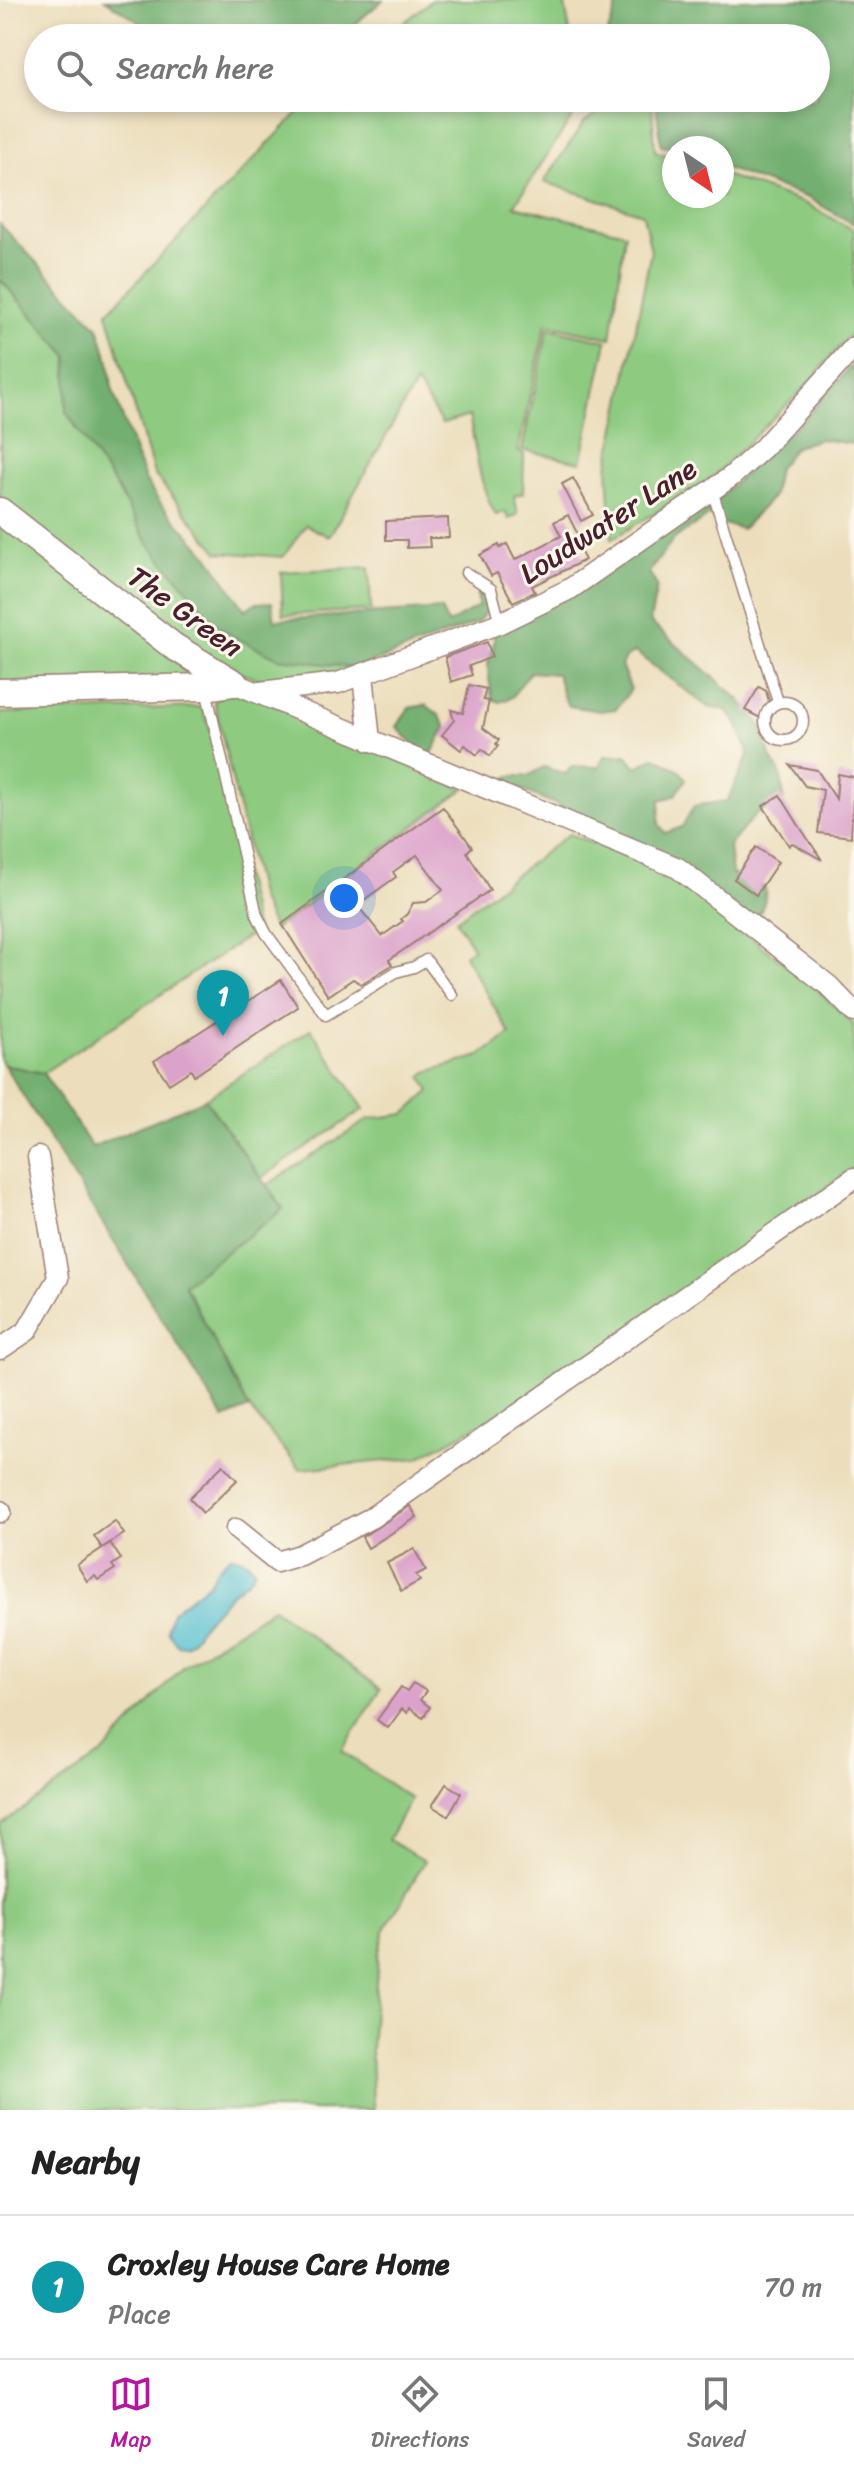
<!DOCTYPE html>
<style>
body{margin:0;font-family:Sriracha,sans-serif;background:#f2f2f2;color:#222}
.compass{position:absolute;left:662px;top:136px;width:72px;height:72px;border-radius:50%;background:#fff;box-shadow:0 4px 12px #0003;rotate:145deg}
.you{position:absolute;left:344px;top:898px;width:28px;height:28px;margin:-20px;border:6px solid #fff;border-radius:50%;background:#1a73e8;box-shadow:0 0 0 12px #1a73e833}
.badge{display:grid;place-items:center;width:52px;height:52px;border-radius:50%;background:#b5179e;color:#fff;font-size:26px;font-weight:700}
.pin{position:absolute;translate:-50% -66px;filter:drop-shadow(0 2px 4px #0008)}
.pin::after{content:'';position:absolute;top:42px;width:28px;height:24px;background:inherit;clip-path:polygon(0 0,100% 0,50% 100%)}
.list{margin:0;padding:0;list-style:none}
h2{display:flex;justify-content:space-between;align-items:center;height:104px;margin:0;padding:0 32px;font-size:34px}
h2 small{font-size:26px;font-weight:400;color:#767676}
.list li{display:grid;grid-template-columns:52px 1fr auto;gap:24px;align-items:center;box-sizing:border-box;height:144px;padding:0 32px;border-top:2px solid #e0e0e0}
.list b{display:block;font-size:30px;white-space:nowrap}
.list p{margin:0;font-size:26px;white-space:nowrap;color:#767676}
.list em{font-size:26px;font-style:normal;color:#767676}
.icon{flex:none;width:44px;height:44px;fill:none;stroke:currentColor;stroke-width:2;stroke-linecap:round;stroke-linejoin:round}
.map{position:relative;flex:none;width:854px;height:2110px;overflow:hidden}
.search{position:absolute;background:#fff;box-shadow:0 4px 12px #0003;left:24px;right:24px;top:24px;height:88px;display:flex;align-items:center;gap:20px;box-sizing:border-box;padding:0 28px;border-radius:44px;color:#767676;font-size:30px}
.sheet{height:248px;background:#fff}
nav{display:flex;justify-content:space-around;align-items:center;box-sizing:border-box;height:112px;border-top:2px solid #e0e0e0;background:#fff;font-size:22px;color:#767676}
nav a{display:grid;justify-items:center;gap:4px}
nav .on{color:#b5179e}
.map>svg:first-child{display:block}
</style>
<div class="map">
<svg width="854" height="2110" viewBox="0 0 854 2110">
<rect width="100%" height="100%" fill="#fbf7ec"/>
<filter id="ink" filterUnits="userSpaceOnUse"><feTurbulence type="fractalNoise" baseFrequency=".0125" numOctaves="2"/><feDisplacementMap in="SourceGraphic" scale="16" xChannelSelector="R" yChannelSelector="G"/><feConvolveMatrix kernelMatrix="1 2 1 2 8 2 1 2 1" color-interpolation-filters="sRGB"/></filter>
<filter id="wash" filterUnits="userSpaceOnUse"><feTurbulence type="fractalNoise" baseFrequency=".006" numOctaves="4" result="noise"/><feDisplacementMap in="SourceGraphic" scale="32" xChannelSelector="R" yChannelSelector="G"/><feGaussianBlur stdDeviation="1.8" result="paint"/><feColorMatrix in="noise" values="0 0 0 0 0 0 0 0 0 0 0 0 0 0 0 0 0 1.4 0 .05"/><feComposite in="paint" operator="in"/></filter>
<g filter="url(#wash)">
<rect width="100%" height="100%" fill="#ecdebc"/>
<g fill="#8ecb81" stroke="#6c7556" stroke-width="2">
<polygon points="432,0 564,0 571,38 385,38"/>
<path d="M312,98H576V111L514,206L625,233L611,338L546,324L518,451L524,454L523,493L514,496L518,514L509,519L505,512L496,515C479,487 476,448 469,416L442,424L416,383L329,537L306,525L283,557L218,552L154,474L107,313Z"/>
<polygon points="620,98 638,98 652,105 655,151 674,158 674,196 722,196 722,174 806,204 854,230 854,330 805,387 712,478 612,539 608,467 651,251 643,214 544,182 584,122"/>
<path d="M0,279L68,355L66,412L115,485L148,543L278,638L352,670C318,677 283,687 249,676C210,664 163,625 131,600C87,567 44,533 0,500Z"/>
<polygon points="548,328 607,341 581,462 522,450"/>
<polygon points="0,512 201,671 193,678 0,683"/>
<polygon points="369,567 371,610 283,615 281,572"/>
<polygon points="225,693 256,696 464,789 274,929 260,900 214,701"/>
<polygon points="202,707 210,730 256,931 43,1073 4,1065 0,1058 0,713"/>
<polygon points="569,834 669,873 821,993 854,1025 854,1168 568,1377 418,1458 300,1469 249,1408 184,1284 283,1209 267,1185 369,1119 405,1114 430,1091 422,1077 427,1072 480,1056 510,1034 464,955 473,948 456,920"/>
<polygon points="311,1029 364,1109 261,1178 205,1099"/>
<polygon points="273,1608 381,1689 342,1751 411,1799 388,1840 425,1861 384,1931 378,1956 371,2049 373,2110 0,2110 0,1825 102,1754 184,1666"/>
</g>
<g fill="#72af6f" stroke="#5e674d" stroke-width="2">
<polygon points="105,0 383,0 339,38 164,38"/>
<polygon points="619,0 854,0 854,224 808,198 722,167 722,148 674,149 661,145 656,102 649,98 816,98 816,38 606,38"/>
<path d="M0,224L98,327L109,362L112,388L145,480L160,503L209,557L245,610L255,603L272,602L275,620L441,609L448,624L479,606L477,594L483,593C489,606 487,614 476,623L357,668L278,658L234,637L218,626L148,543L115,485L66,412L68,356L0,279Z"/>
<path d="M854,363V444L820,439L795,447L778,468L773,496L742,529L719,523L710,515L674,539L649,572L657,586L650,622L739,699L762,727L769,753L781,775L784,798L756,814L729,846L732,874L765,888C767,902 760,915 750,925L695,883L593,834L588,818L503,782L509,776H528L544,767L566,774L572,766L599,767L604,756L627,755L637,767L655,757L679,770L686,779L675,796L660,800L659,824L665,833L682,827L694,806L727,801L749,754L737,724L726,710L708,707L635,652L625,658L621,666L631,689L616,709L600,711L569,706L563,696L557,674L530,672L512,697L500,702L492,699C491,688 488,676 488,664C490,650 497,647 493,630L711,500L713,503L805,418Z"/>
<polygon points="426,705 439,715 446,727 431,755 424,756 397,727 409,708"/>
<polygon points="4,1065 43,1073 92,1147 205,1099 283,1209 184,1284 249,1408 224,1419"/>
</g>
<path fill="#55c0d0" stroke="#50707e" stroke-width="2" d="M230,1556C242,1557 248,1560 255,1570L250,1578L232,1593L205,1622L191,1641L185,1646L178,1645L167,1631L172,1612L209,1583L217,1569Z"/>
<g id="blocks">
<g fill="#dba2cb" fill-rule="evenodd">
<polygon points="573,478 593,515 581,521 562,484"/>
<polygon points="568,515 582,543 577,545 585,560 532,586 535,592 513,602 497,573 491,576 480,555 499,545 500,548 507,544 515,560 561,536 554,522"/>
<polygon points="448,518 449,538 429,538 430,547 407,548 407,540 386,540 386,521"/>
<polygon points="487,642 492,657 469,666 472,675 451,682 445,657"/>
<polygon points="469,685 486,689 483,700 489,701 483,728 499,740 496,744 498,746 490,756 482,749 477,755 465,745 461,750 442,735 454,720 451,710 463,713"/>
<polygon points="759,687 766,691 770,705 762,719 745,710"/>
<polygon points="790,765 817,770 836,799 838,774 854,777 851,837 818,833 823,790 805,786"/>
<polygon points="780,795 798,824 822,860 792,843 789,846 763,806"/>
<path d="M443,807L472,847L467,852L490,890L389,960L392,965L361,984L353,979L328,996L282,924ZM417,855L443,890L426,902L413,903L407,914L401,919L403,921L382,936L357,905L396,877L393,872Z"/>
<polygon points="756,847 778,862 756,895 734,879"/>
<polygon points="281,980 298,1007 194,1076 191,1070 169,1084 154,1061"/>
<polygon points="223,1465 237,1480 203,1513 189,1498"/>
<polygon points="410,1506 417,1517 368,1548 362,1537"/>
<polygon points="115,1521 124,1534 102,1548 94,1536"/>
<polygon points="110,1543 121,1559 112,1565 115,1569 98,1580 95,1576 87,1581 77,1565"/>
<polygon points="414,1549 426,1570 416,1575 420,1581 401,1591 387,1563"/>
<polygon points="413,1683 426,1691 420,1700 430,1707 423,1718 409,1708 407,1713 402,1709 388,1728 377,1720 401,1687 407,1691"/>
<polygon points="446,1784 461,1793 448,1816 432,1806"/>
</g>
</g>
</g>
<g filter="url(#ink)">
<use href="#blocks" fill-opacity="0" stroke="#9b7e74" stroke-width="2"/>
<g fill="none" stroke-linecap="round" stroke-linejoin="round">
<g stroke="#9b7e74" stroke-width="13">
<g id="lane">
<polyline points="712,490 778,702"/>
<polyline points="466,573 491,589 500,623"/>
<polyline points="206,689 257,915 266,933 326,1015 396,972 414,967 426,960 452,995"/>
<circle cx="784" cy="721" r="19"/>
</g>
</g>
<g stroke="#9b7e74" stroke-width="23">
<g id="street">
<polyline points="363,675 370,741"/>
<polyline points="234,683 678,868 829,986 854,1012"/>
<polyline points="260,692 338,683 500,623 570,589 732,476 763,448 854,347"/>
<polyline points="0,1349 27,1331 58,1278 38,1157"/>
<polyline points="0,1511 1,1512"/>
<polyline points="236,1529 277,1562 300,1555 371,1518 854,1178"/>
</g>
</g>
<g stroke="#9b7e74" stroke-width="29">
<g id="secondary">
<polyline points="0,511 173,646 234,683"/>
<polyline points="0,692 206,687 234,683"/>
</g>
</g>
<use href="#lane" stroke="#fff" stroke-width="10"/>
<use href="#street" stroke="#fff" stroke-width="20"/>
<use href="#secondary" stroke="#fff" stroke-width="26"/>
</g>
</g>
<g text-anchor="middle" dominant-baseline="central" stroke-width="6" stroke-linejoin="round" paint-order="stroke">
<g font-size="30" fill="#4a1f2b" stroke="#fbf7ec">
<text transform="translate(608 521) rotate(-33)">Loudwater Lane</text>
<text transform="translate(185 612) rotate(36)">The Green</text>
</g>
</g>
</svg>
<svg class="compass" viewBox="-18 -18 36 36"><path d="M0-13l5 13h-10z" fill="#e53935"/><path d="M0 13l5-13h-10z" fill="#767676"/></svg>
<div class="you"></div>
<div class="pin badge" style="left:223px;top:1036px;background:#0f9aa8">1</div>
<div class="search"><svg class="icon" aria-label="search" viewBox="0 0 24 24"><circle cx="10" cy="10" r="6"/><path d="M15 15l6 6"/></svg>Search here</div>
</div>
<section class="sheet">
<h2>Nearby<small></small></h2>
<ul class="list">
<li><span class="badge" style="background:#0f9aa8">1</span><div><b>Croxley House Care Home</b><p>Place</p></div><em>70 m</em></li>
</ul>
</section>
<nav>
<a class="on"><svg class="icon" aria-label="map" viewBox="0 0 24 24"><path d="M3 6l6-2 6 2 6-2v14l-6 2-6-2-6 2zM9 4v14M15 6v14"/></svg>Map</a>
<a><svg class="icon" aria-label="directions" viewBox="0 0 24 24"><path d="M12 3l9 9-9 9-9-9zM9 14v-3h6M13 9l2 2-2 2"/></svg>Directions</a>
<a><svg class="icon" aria-label="saved" viewBox="0 0 24 24"><path d="M7 4h10v16l-5-4-5 4z"/></svg>Saved</a>
</nav>
